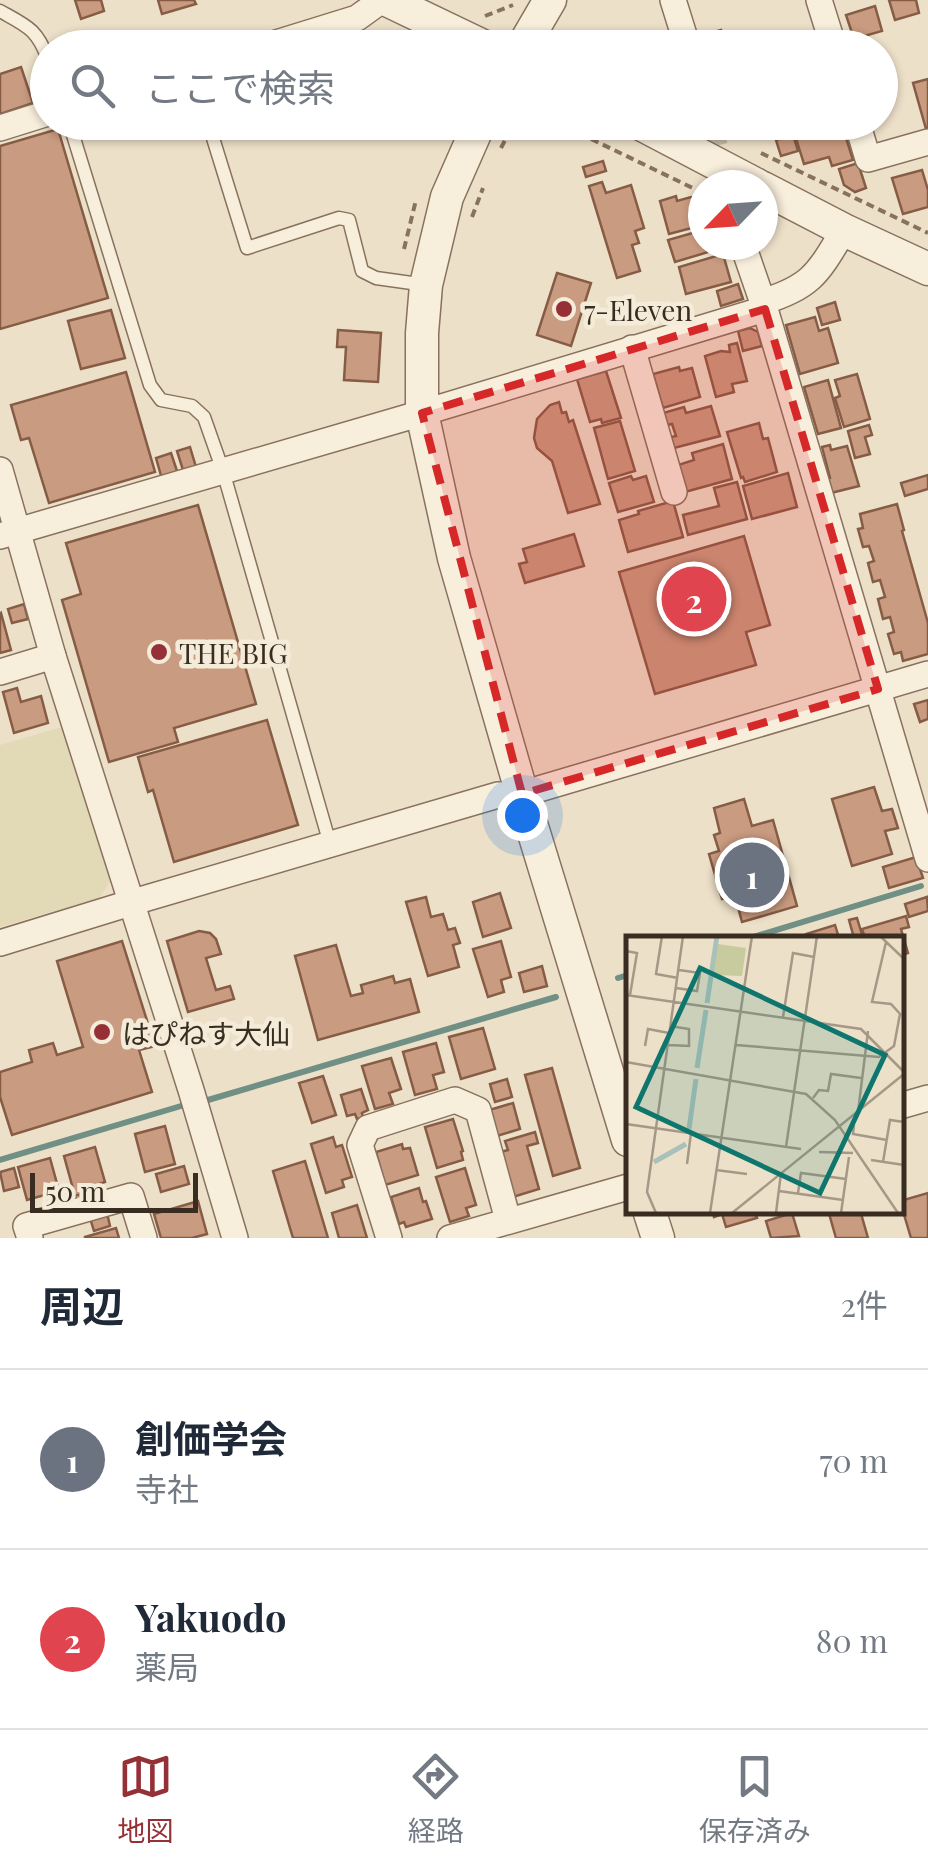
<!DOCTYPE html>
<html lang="ja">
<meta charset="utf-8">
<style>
body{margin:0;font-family:"Playfair Display","Noto Sans JP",serif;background:#f6f6f7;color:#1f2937}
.compass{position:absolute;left:688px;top:170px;width:90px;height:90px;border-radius:50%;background:#fff;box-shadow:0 2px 8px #0004;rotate:245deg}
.scale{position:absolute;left:30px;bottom:25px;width:168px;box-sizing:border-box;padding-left:10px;border:5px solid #392c21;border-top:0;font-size:28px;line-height:35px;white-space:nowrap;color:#392c21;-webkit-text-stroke:8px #f4ebd8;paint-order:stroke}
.you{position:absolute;left:522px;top:815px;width:35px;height:35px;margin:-25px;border:8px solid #fff;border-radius:50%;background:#1a73e8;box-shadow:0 0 0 15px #1a73e833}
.badge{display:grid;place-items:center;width:65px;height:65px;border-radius:50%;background:#953136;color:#fff;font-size:32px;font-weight:700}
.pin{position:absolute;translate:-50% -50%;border:5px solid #fff;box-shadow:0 2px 10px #0006}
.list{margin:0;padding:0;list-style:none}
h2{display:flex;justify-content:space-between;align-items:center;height:130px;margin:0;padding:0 40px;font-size:42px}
h2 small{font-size:32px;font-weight:400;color:#747a83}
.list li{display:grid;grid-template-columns:65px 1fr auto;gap:30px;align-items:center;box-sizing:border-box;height:180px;padding:0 40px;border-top:2px solid #e0e1e3}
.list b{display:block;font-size:38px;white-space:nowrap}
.list p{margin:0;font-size:32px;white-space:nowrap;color:#747a83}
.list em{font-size:32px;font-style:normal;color:#747a83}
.icon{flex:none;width:55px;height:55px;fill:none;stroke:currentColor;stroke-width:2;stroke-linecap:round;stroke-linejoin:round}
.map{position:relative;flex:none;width:928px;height:1238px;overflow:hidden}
.search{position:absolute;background:#fff;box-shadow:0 2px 8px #0004;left:30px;right:30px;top:30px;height:110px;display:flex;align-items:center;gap:25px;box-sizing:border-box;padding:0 35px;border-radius:55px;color:#747a83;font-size:38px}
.sheet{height:490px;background:#fff}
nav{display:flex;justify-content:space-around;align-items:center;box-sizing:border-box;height:140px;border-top:2px solid #e0e1e3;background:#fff;font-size:28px;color:#747a83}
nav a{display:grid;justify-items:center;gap:5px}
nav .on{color:#953136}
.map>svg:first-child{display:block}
</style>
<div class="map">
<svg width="928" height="1238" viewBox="0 0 928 1238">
<rect width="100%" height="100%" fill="#ede0c9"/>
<polygon fill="#e2d9b6" points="62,727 110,882 99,898 0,927 0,745"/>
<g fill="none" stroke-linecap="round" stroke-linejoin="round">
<g stroke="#709086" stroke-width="6">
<polyline points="750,938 921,886"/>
<polyline points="618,978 628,975"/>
<polyline points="208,1100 556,997"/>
<polyline points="0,1160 181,1106"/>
</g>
</g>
<g fill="#c99b80" stroke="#865c45" stroke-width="2.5">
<polygon points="75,0 101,0 104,11 81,19"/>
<polygon points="158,0 194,0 196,4 162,14"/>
<polygon points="889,0 916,0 919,13 895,20"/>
<polygon points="875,6 882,31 854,39 846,15"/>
<polygon points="721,30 726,48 702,48 699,36"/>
<polygon points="21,67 33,103 0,114 0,74"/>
<polygon points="928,79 928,128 926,129 913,83"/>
<polygon points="836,122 841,122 853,160 832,166 829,157 804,164 795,135"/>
<polygon points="58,129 108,298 0,329 0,146"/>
<polygon points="793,135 798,151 781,156 776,140"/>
<polygon points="603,161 606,171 586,177 583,167"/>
<polygon points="858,163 866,188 855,192 844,185 839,169"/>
<polygon points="922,170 928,190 928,207 903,214 892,178"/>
<polygon points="602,182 606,193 631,185 644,228 635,231 639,243 632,245 640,271 617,278 589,186"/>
<polygon points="676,196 677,201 691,197 703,203 703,225 669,234 660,201"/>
<polygon points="703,230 703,245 714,245 715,250 675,262 668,240"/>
<polygon points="723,254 731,282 686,294 679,267"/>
<polygon points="557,273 591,283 571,346 537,335"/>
<polygon points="738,284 743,299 721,306 717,291"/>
<polygon points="835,302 840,320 822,325 817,308"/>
<polygon points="111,310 125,358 81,369 68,321"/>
<polygon points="815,317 819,331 828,328 838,363 800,374 786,325"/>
<polygon points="750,328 758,332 762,346 743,351 738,331"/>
<polygon points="338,330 381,333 378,382 344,380 346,347 337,347"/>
<polygon points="737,343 747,381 732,384 734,392 716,397 705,356 721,351 730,352 729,345"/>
<polygon points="679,367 680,371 692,368 700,397 663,408 653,374"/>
<polygon points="606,371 621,418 602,423 601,419 590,422 577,379"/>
<polygon points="126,372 155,472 49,503 29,438 21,440 11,405"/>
<polygon points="857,374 870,419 844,427 835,398 840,396 835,380"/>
<polygon points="828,380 841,428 818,434 804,387"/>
<polygon points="559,402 562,413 566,412 569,422 573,420 600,504 568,513 552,461 537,448 534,438 537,419 550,405"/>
<polygon points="711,406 720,436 674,448 671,437 676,436 672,424 667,425 663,413 684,407 686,413"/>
<polygon points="620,421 635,471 608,479 594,428"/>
<polygon points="759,423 763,439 768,438 777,472 745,482 743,477 741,478 727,432"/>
<polygon points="869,425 872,435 865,437 870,454 855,458 848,431"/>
<polygon points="723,444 732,479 685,492 678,465 694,460 692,453"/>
<polygon points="830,445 831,450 847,446 859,486 831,493 827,479 830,478 822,447"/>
<polygon points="190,447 196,467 183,470 177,451"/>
<polygon points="171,453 178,474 162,479 156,458"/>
<polygon points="788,473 797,507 752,519 743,486"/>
<polygon points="928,475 928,489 905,496 901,483"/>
<polygon points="631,476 633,480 646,476 654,502 618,512 609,483"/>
<polygon points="737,482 747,519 688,535 683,515 719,506 714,488"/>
<polygon points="673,501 683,537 628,552 619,520 639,514 638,511"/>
<polygon points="897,504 904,530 902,531 928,623 928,654 903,661 901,652 894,654 888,634 894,632 890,617 883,619 878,599 885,597 880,580 873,582 868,563 874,561 869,546 863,547 858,529 863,528 860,514"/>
<polygon points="198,505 256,704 174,728 178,742 109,762 62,600 81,594 66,543"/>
<polygon points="574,534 584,566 525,583 519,564 527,562 523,549"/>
<polygon points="744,536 770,625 746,632 756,665 655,694 619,572"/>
<polygon points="24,604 28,619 12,623 8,609"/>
<polygon points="1,613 11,650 0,653 0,614"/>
<polygon points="17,688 21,702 41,696 48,723 14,733 3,692"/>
<polygon points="928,700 928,719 920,722 914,704"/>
<polygon points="267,720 298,825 174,862 153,790 148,792 138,757"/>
<polygon points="874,787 882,811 892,809 898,828 885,831 892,854 852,866 832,799"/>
<polygon points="744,799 752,826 773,820 797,906 742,922 735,896 722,899 709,854 719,851 714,835 720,833 714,808"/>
<polygon points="916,857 923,878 889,888 883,867"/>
<polygon points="500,893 511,928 483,937 473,902"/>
<polygon points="426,897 431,917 443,914 448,930 455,928 460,943 453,945 459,967 428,976 406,902"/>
<polygon points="927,897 928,911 909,917 905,904"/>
<polygon points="906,916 909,927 901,929 908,953 900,956 900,938 865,938 862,929"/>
<polygon points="857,918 863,938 854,938 849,920"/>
<polygon points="835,925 839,938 807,938 806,934"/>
<polygon points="199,931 210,933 216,939 221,954 206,958 216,990 230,986 234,999 188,1012 167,941"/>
<polygon points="122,941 155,1046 139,1050 152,1092 12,1135 0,1097 0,1072 32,1062 29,1050 53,1043 57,1055 83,1047 57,961"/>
<polygon points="501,941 511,977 501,980 504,992 488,997 473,949"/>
<polygon points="336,945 351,996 363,993 361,985 393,976 395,983 410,979 419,1012 318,1040 295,956"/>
<polygon points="542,966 547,986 524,992 519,973"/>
<polygon points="483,1028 495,1069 461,1079 449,1037"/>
<polygon points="436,1043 444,1072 433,1075 437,1089 415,1095 403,1052"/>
<polygon points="391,1058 401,1089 389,1093 393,1104 375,1109 362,1066"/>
<polygon points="552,1068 580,1168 553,1176 525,1075"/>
<polygon points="323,1076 336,1115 312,1123 299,1083"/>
<polygon points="507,1079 512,1097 495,1102 490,1084"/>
<polygon points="361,1089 368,1110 362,1113 363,1118 357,1119 355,1114 347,1116 341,1095"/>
<polygon points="513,1103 520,1129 497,1136 489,1110"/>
<polygon points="453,1119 463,1151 461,1152 463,1160 437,1168 425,1127"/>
<polygon points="165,1126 175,1164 145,1172 135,1134"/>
<polygon points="535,1132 538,1143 527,1146 539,1189 513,1197 500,1152 508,1150 505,1141"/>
<polygon points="333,1137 336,1147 342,1145 352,1177 342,1180 344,1187 326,1193 311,1144"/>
<polygon points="402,1144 403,1149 410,1148 418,1175 385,1185 376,1152"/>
<polygon points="95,1147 105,1182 93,1186 94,1190 75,1196 64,1156"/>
<polygon points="50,1158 59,1191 27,1200 18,1167"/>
<polygon points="305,1161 328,1238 293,1238 273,1171"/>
<polygon points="184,1166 189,1184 161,1192 156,1174"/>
<polygon points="14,1168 19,1187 4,1191 0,1172"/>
<polygon points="465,1168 476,1205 466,1208 469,1216 450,1222 436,1177"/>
<polygon points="419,1188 423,1202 426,1201 432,1219 406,1227 404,1222 399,1224 391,1197"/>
<polygon points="928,1193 928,1238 911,1238 900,1201"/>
<polygon points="198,1201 207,1234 192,1238 161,1238 154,1214"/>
<polygon points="357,1205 367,1238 339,1238 332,1213"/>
<polygon points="712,1210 754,1210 757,1218 726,1227 722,1214 714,1217"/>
<polygon points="828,1210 860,1210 868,1238 836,1238"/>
<polygon points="107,1213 110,1226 94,1231 90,1218"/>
<polygon points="792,1213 799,1236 771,1238 766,1221"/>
<polygon points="116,1228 119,1238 85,1238 85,1237"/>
</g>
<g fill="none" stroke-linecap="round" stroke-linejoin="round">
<polyline stroke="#c9bca7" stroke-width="25" stroke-dasharray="25 12" stroke-linecap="butt" points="709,122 723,176"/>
<g stroke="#88725e" stroke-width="15">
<g id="service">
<path d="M0,11C27,26 37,29 48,59"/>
<polyline points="69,122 150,385 161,400 192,406 204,417 223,471 330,844"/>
<polyline points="208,122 247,248 339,218 349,220 362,271 376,278 426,285"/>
</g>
</g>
<g stroke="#88725e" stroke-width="28">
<g id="minor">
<polyline points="673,0 688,48"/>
<polyline points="819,0 834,48"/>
<polyline points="260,48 357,18 382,0"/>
<polyline points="857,122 868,159 928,142"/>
<polyline points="0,128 48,113"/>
<polyline points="743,245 765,309 928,859"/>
<path d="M762,302C812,287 818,273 844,230"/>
<polyline points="632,348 674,492"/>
<polyline points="0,470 53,656 191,1090 235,1238"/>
<polyline points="0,536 422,413 765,309"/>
<polyline points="0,672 53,656"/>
<polyline points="0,943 130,903 498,795 522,794 928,674"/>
<polyline points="900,1106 928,1098"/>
<polyline points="30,1238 26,1226 131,1196 144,1238"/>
<polyline points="389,1238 360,1145 368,1128 455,1100 478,1110 508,1220"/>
<polyline points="450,1238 628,1187"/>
</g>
</g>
<g stroke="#88725e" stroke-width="35">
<g id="tertiary">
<polyline points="387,0 487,48"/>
<polyline points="522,48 550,0"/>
<polyline points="480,122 447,197 426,285 422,333 422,413 454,558 522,794 628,1140"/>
<polyline points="637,122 757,185"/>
<polyline points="763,188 844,230 928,269"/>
<polyline points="649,1210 658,1238"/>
</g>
</g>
<g stroke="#88725e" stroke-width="4" stroke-dasharray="8 5" stroke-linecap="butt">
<polyline points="485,16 513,5"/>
<polyline points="563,33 569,48"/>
<polyline points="556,122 703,193"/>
<polyline points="501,148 514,123 517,122"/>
<polyline points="761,153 928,233"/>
<polyline points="472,217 483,188"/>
<polyline points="404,249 416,200"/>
</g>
<use href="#service" stroke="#f8eedc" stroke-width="12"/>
<use href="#minor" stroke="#f8eedc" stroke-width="25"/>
<use href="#tertiary" stroke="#f8eedc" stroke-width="32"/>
</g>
<path fill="#d62828" fill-opacity="0.2" stroke="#d62828" stroke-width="8" stroke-dasharray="20 12" stroke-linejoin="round" d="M765,309L878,689L522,794L422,413Z"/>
<g fill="#953136" stroke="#f4ebd8" stroke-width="4">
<circle cx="564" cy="309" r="10"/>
<circle cx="159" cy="652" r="10"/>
<circle cx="102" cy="1032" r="10"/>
</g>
<g text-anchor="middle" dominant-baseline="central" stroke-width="9" stroke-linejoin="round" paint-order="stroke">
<g font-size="28" fill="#392c21" stroke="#f4ebd8" text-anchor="start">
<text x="584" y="309">7-Eleven</text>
<text x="179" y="652">THE BIG</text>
<text x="122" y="1032">はぴねす大仙</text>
</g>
</g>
<g transform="translate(626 936)">
<rect width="278" height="278" fill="#ede0c9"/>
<path d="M92,8L120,12L116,40L87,39Z" fill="#c8cb9d"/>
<path fill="none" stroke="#a9c1b9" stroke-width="5" d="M81,67L91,0M71,132L80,74M63,193L70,143M28,226L60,208"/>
<path fill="none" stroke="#a59886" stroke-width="2.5" d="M36,0L30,38L52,42M254,0L278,23M260,6L246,66L265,68L275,79M0,15L11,17L4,59M50,52L71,55L74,37L53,34M0,59L235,93L278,136M157,81L167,17L188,21M42,109L63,110V93L44,90M110,109L253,121L268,110L274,78M19,110L22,93L43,97M0,126L180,158L209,184L272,277M187,162L193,154L202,155L205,138L235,142M232,176L242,95M0,188L175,213M228,189L227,198L261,204M160,211L191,0M193,216L227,217M245,224L278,229M257,226L264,184L278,186M61,228L65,197M90,234L121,238M153,255L217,264M172,257L175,237L220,243M30,277L21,256L57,0M84,277L126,0M106,277L278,138M150,277L155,237M215,277L223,221"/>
<path fill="#0f766e" fill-opacity="0.15" stroke="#0f766e" stroke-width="5" d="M74,32L259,119L194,257L10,171Z"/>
<rect width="278" height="278" fill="none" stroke="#392c21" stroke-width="5"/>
</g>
</svg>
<svg class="compass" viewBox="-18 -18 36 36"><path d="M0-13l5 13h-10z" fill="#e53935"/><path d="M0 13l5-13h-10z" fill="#747a83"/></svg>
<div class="scale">50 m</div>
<div class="you"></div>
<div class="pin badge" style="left:752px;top:875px;background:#6b7280">1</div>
<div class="pin badge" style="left:694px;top:599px;background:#e0444e">2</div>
<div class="search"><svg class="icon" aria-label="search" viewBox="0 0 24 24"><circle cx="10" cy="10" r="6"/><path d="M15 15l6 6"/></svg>ここで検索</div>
</div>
<section class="sheet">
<h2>周辺<small>2件</small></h2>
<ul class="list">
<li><span class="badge" style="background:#6b7280">1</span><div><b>創価学会</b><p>寺社</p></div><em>70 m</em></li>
<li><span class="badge" style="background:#e0444e">2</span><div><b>Yakuodo</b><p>薬局</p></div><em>80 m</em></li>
</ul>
</section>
<nav>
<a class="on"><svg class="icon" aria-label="map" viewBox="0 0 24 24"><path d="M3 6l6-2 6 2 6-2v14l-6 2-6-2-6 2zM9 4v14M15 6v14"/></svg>地図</a>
<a><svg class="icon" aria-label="directions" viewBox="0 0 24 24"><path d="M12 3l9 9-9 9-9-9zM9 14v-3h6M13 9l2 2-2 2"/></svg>経路</a>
<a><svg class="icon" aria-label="saved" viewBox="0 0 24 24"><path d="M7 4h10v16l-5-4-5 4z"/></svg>保存済み</a>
</nav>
